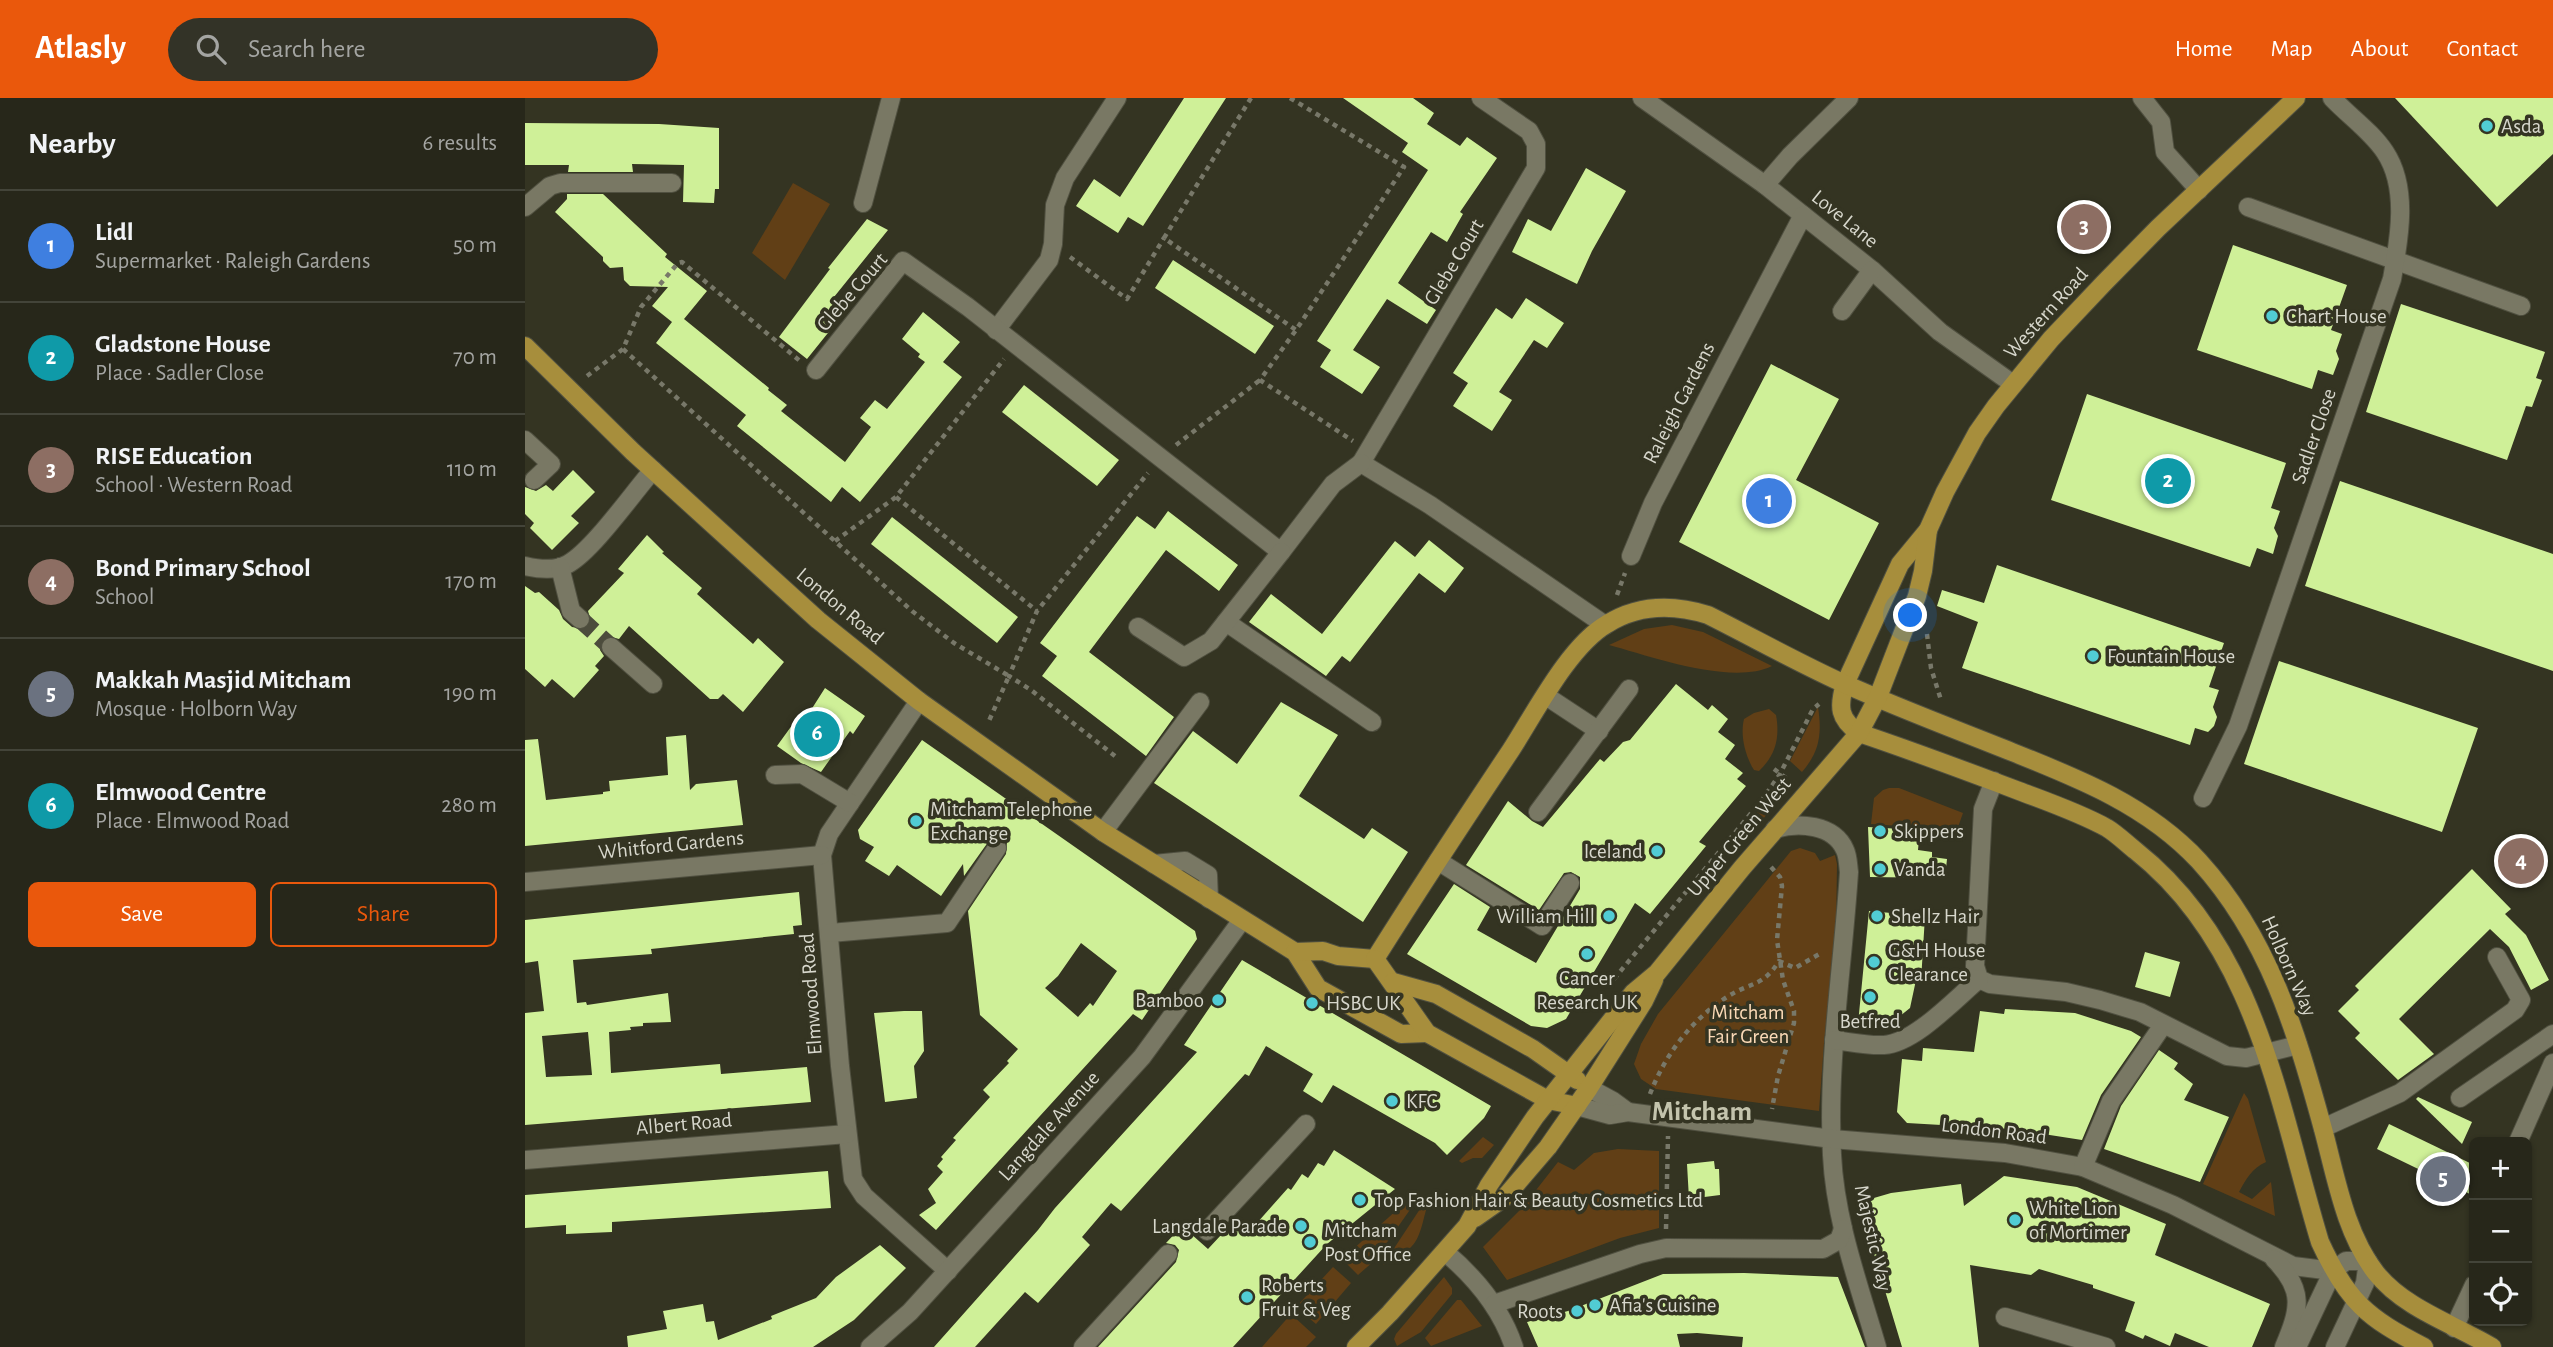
<!DOCTYPE html>
<meta charset="utf-8">
<style>
body{margin:0;font-family:"Alegreya Sans",sans-serif;background:#333327;color:#f1f3f6}
.controls{position:absolute;right:21px;bottom:21px;display:grid;overflow:hidden;border-radius:10px;box-shadow:0 2px 5px #0004}
.controls button{width:63px;height:63px;display:grid;place-items:center;padding:0;border:0;border-bottom:2px solid #434439;background:#27271a;color:#f1f3f6;font:35px sans-serif}
.you{position:absolute;left:1386px;top:518px;width:24px;height:24px;margin:-18px;border:5px solid #fff;border-radius:50%;background:#1a73e8;box-shadow:0 0 0 10px #1a73e833}
.badge{display:grid;place-items:center;width:46px;height:46px;border-radius:50%;background:#ea580c;color:#fff;font-size:23px;font-weight:700}
.pin{position:absolute;translate:-50% -50%;border:4px solid #fff;box-shadow:0 2px 7px #0006}
.list{margin:0;padding:0;list-style:none}
h2{display:flex;justify-content:space-between;align-items:center;height:91px;margin:0;padding:0 28px;font-size:30px}
h2 small{font-size:23px;font-weight:400;color:#a4a5a2}
.list li{display:grid;grid-template-columns:46px 1fr auto;gap:21px;align-items:center;box-sizing:border-box;height:112px;padding:0 28px;border-top:2px solid #434439}
.list b{display:block;font-size:26px;white-space:nowrap}
.list p{margin:0;font-size:23px;white-space:nowrap;color:#a4a5a2}
.list em{font-size:23px;font-style:normal;color:#a4a5a2}
.actions{display:flex;gap:14px;padding:21px 28px}
.actions a{flex:1;padding:16px 0;border:2px solid #ea580c;border-radius:10px;text-align:center;font-size:24px;color:#ea580c}
.actions .main{background:#ea580c;color:#fff}
.icon{flex:none;width:38px;height:38px;fill:none;stroke:currentColor;stroke-width:2;stroke-linecap:round;stroke-linejoin:round}
.map{position:relative;flex:none;width:2028px;height:1249px;overflow:hidden}
header{display:flex;align-items:center;gap:42px;box-sizing:border-box;height:98px;padding:0 35px;background:#ea580c;color:#fff}
header strong{font-size:33px}
nav{display:flex;gap:38px;margin-inline-start:auto;font-size:24px}
.search{width:490px;height:63px;background:#333327;display:flex;align-items:center;gap:18px;box-sizing:border-box;padding:0 24px;border-radius:38px;color:#a4a5a2;font-size:26px}
main{display:flex}
aside{flex:1;background:#27271a}
.map>svg:first-child{display:block}
</style>
<header>
<strong>Atlasly</strong>
<div class="search"><svg class="icon" aria-label="search" viewBox="0 0 24 24"><circle cx="10" cy="10" r="6"/><path d="M15 15l6 6"/></svg>Search here</div>
<nav><a>Home</a><a>Map</a><a>About</a><a>Contact</a></nav>
</header>
<main>
<aside>
<h2>Nearby<small>6 results</small></h2>
<ul class="list">
<li><span class="badge" style="background:#3f7fe0">1</span><div><b>Lidl</b><p>Supermarket · Raleigh Gardens</p></div><em>50 m</em></li>
<li><span class="badge" style="background:#0f9aa8">2</span><div><b>Gladstone House</b><p>Place · Sadler Close</p></div><em>70 m</em></li>
<li><span class="badge" style="background:#8d6e63">3</span><div><b>RISE Education</b><p>School · Western Road</p></div><em>110 m</em></li>
<li><span class="badge" style="background:#8d6e63">4</span><div><b>Bond Primary School</b><p>School</p></div><em>170 m</em></li>
<li><span class="badge" style="background:#6b7280">5</span><div><b>Makkah Masjid Mitcham</b><p>Mosque · Holborn Way</p></div><em>190 m</em></li>
<li><span class="badge" style="background:#0f9aa8">6</span><div><b>Elmwood Centre</b><p>Place · Elmwood Road</p></div><em>280 m</em></li>
</ul>
<div class="actions"><a class="main">Save</a><a>Share</a></div>
</aside>
<div class="map">
<svg width="2028" height="1249" viewBox="0 0 2028 1249">
<rect width="100%" height="100%" fill="#343422"/>
<g fill="#613f16">
<polygon points="268,85 305,106 260,182 227,155"/>
<path d="M1147,527L1178,534L1247,568C1207,588 1125,558 1084,547L1119,531Z"/>
<path d="M1293,609C1297,635 1295,653 1277,674L1265,663Z"/>
<path d="M1244,611L1251,617C1255,639 1251,657 1234,673L1229,672C1220,658 1215,637 1219,621L1229,615Z"/>
<polygon points="1256,687 1262,692 1238,721 1226,721"/>
<polygon points="1364,690 1374,690 1438,715 1432,732 1346,726 1349,700 1358,692"/>
<polygon points="1275,750 1290,755 1295,763 1310,757 1312,766 1311,830 1299,945 1294,1013 1131,991 1116,981 1109,966 1116,946 1133,916 1266,753"/>
<path d="M1719,995L1723,1001L1741,1064C1727,1070 1721,1081 1714,1094L1727,1101L1746,1084L1750,1118L1678,1086Z"/>
<polygon points="958,1039 969,1047 957,1060 948,1060 937,1065 934,1063"/>
<polygon points="1093,1051 1134,1053 1134,1130 1095,1140 982,1182 958,1149 997,1110 1033,1064 1049,1072 1069,1055"/>
<polygon points="885,1105 889,1106 849,1163 833,1177 817,1161 873,1111"/>
<path d="M897,1108L901,1112C892,1148 891,1149 858,1167Z"/>
<polygon points="808,1169 826,1185 791,1226 771,1209"/>
<polygon points="919,1179 927,1190 927,1196 896,1234 872,1248 869,1241 871,1236"/>
<polygon points="932,1202 936,1202 957,1228 906,1248 900,1240"/>
<polygon points="766,1216 791,1239 781,1249 737,1249"/>
</g>
<g fill="#cff098" fill-rule="evenodd">
<polygon points="659,0 701,0 618,128 603,119 593,135 551,108 569,81 595,99"/>
<polygon points="818,0 888,0 909,15 902,26 935,48 942,39 972,60 935,114 938,116 922,144 906,134 873,185 911,212 902,226 862,201 828,252 855,269 837,296 795,269 806,252 792,243 903,72 877,54 883,45"/>
<polygon points="1870,0 2028,0 2028,56 1972,109"/>
<polygon points="0,25 134,26 194,30 194,91 190,91 189,105 158,104 159,67 107,66 108,74 43,74 44,67 0,67"/>
<polygon points="1061,70 1101,93 1067,153 1052,186 987,154 1003,121 1026,133"/>
<polygon points="42,96 78,96 142,156 140,159 182,193 159,221 244,290 243,292 262,307 256,313 320,364 346,329 335,320 350,302 362,311 400,264 393,259 395,256 377,241 398,214 435,244 418,264 437,279 335,404 317,389 306,404 212,328 221,317 131,245 147,224 127,208 143,189 105,188 99,182 98,169 85,170 78,163 78,159 30,114 42,101"/>
<polygon points="342,121 363,132 309,199 323,210 282,261 254,239 305,171 303,170"/>
<polygon points="1708,147 1822,187 1806,232 1817,236 1811,253 1814,261 1808,277 1793,272 1787,291 1672,252"/>
<polygon points="648,162 749,228 730,256 630,190"/>
<polygon points="1001,200 1039,225 1022,250 1009,242 974,294 987,302 967,333 928,308 943,285 928,275 971,210 987,221"/>
<polygon points="1876,206 2020,254 2011,280 2017,282 2007,309 2001,308 1982,362 1841,314"/>
<polygon points="1246,266 1314,301 1271,382 1354,425 1304,522 1154,444"/>
<polygon points="499,287 594,362 572,388 477,314"/>
<polygon points="1562,296 1761,365 1746,410 1755,413 1749,430 1753,438 1748,456 1732,450 1725,469 1526,402"/>
<polygon points="48,372 70,394 46,418 54,425 27,452 5,430 9,425 0,416 0,389 11,393 21,387 28,393"/>
<polygon points="1815,383 2028,456 2028,573 1780,488"/>
<polygon points="643,413 713,467 694,493 641,452 564,554 649,619 621,658 517,578 532,558 515,545 612,418 630,431"/>
<polygon points="367,419 493,519 472,545 346,446"/>
<polygon points="122,437 139,454 137,455 177,490 172,496 228,546 233,540 259,564 218,614 198,596 193,601 185,601 104,528 94,541 83,538 77,542 75,552 79,558 70,568 74,572 49,600 27,581 20,589 0,571 0,488 10,495 14,494 34,512 38,521 47,529 59,531 66,523 63,513 99,475 93,471"/>
<polygon points="904,442 939,470 920,495 894,475 825,564 817,558 801,578 724,524 746,496 797,536 870,443 890,459"/>
<polygon points="1472,467 1699,545 1684,589 1694,592 1688,609 1692,619 1689,628 1683,634 1670,630 1665,647 1437,570 1453,524 1412,508 1417,492 1459,505"/>
<polygon points="1754,563 1953,630 1917,734 1719,666"/>
<polygon points="1151,586 1183,612 1187,607 1203,621 1193,634 1210,647 1200,661 1218,675 1212,681 1221,688 1174,744 1181,748 1125,816 1110,805 1041,921 1022,930 1006,928 882,856 929,786 965,809 952,832 1011,865 1055,791 1055,779 1046,774 1039,775 1014,812 941,767 983,703 1007,723 1018,729 1075,661 1079,664 1098,644 1105,642"/>
<polygon points="300,590 340,618 328,636 325,633 296,674 276,665 252,648 273,619 279,623"/>
<polygon points="756,604 813,637 774,698 839,741 847,730 883,754 838,824 629,685 668,633 712,666"/>
<polygon points="161,637 165,692 171,686 212,682 218,727 0,748 0,642 13,641 21,702 78,696 78,694 85,693 84,683 143,677 141,639"/>
<path d="M397,642L670,833L672,841L617,922L608,916L411,1132L394,1117L411,1105L403,1091L418,1074L412,1068L418,1061L416,1059L431,1042L428,1040L465,999L458,992L484,965L482,963L493,951L455,917L443,813L481,756L482,744L473,739L466,740L439,778L438,766L416,798L372,767L364,778L340,763L349,749L335,741L333,732ZM556,845L592,873L568,908L565,905L553,919L520,890L533,878Z"/>
<polygon points="1343,729 1376,731 1375,740 1394,741 1393,752 1407,754 1407,759 1422,761 1420,780 1345,779"/>
<polygon points="1947,771 1986,811 1980,816 2001,837 2024,882 2006,892 1984,849 1965,831 1874,921 1909,956 1873,982 1830,940 1835,935 1813,913 1834,892 1830,888"/>
<path d="M274,794L277,827L268,828L269,836L126,851L127,856L48,862L52,905L61,904L62,907L143,895L146,924L118,925V928L105,929L106,932L84,934L86,975L195,966L196,976L282,969L286,1004L0,1027V915L19,913L13,863L0,865V822ZM63,934L67,977L21,979L17,938Z"/>
<polygon points="1344,813 1400,818 1396,883 1391,882 1385,910 1360,930 1333,926"/>
<polygon points="1620,854 1655,864 1645,899 1610,889"/>
<polygon points="717,862 966,1008 959,1020 922,1057 910,1045 808,987 797,1005 778,993 788,976 741,948 724,978 720,976 596,1113 586,1105 557,1139 565,1147 513,1205 500,1194 450,1249 409,1249 513,1132 530,1110 672,954 659,947"/>
<polygon points="1480,911 1550,915 1606,933 1616,939 1576,997 1557,1042 1485,1031 1382,1025 1372,1014 1377,961 1397,963 1398,950 1449,954 1455,913 1479,916"/>
<polygon points="379,913 397,913 399,953 389,968 392,1000 360,1004 349,915"/>
<polygon points="1634,952 1653,965 1649,971 1668,986 1659,1002 1704,1019 1675,1084 1579,1051 1596,1008"/>
<polygon points="1893,999 1947,1024 1937,1046 1891,1001"/>
<polygon points="1864,1026 1949,1067 1949,1098 1852,1051"/>
<polygon points="809,1052 870,1091 802,1146 708,1249 573,1249 651,1164 654,1152 650,1147 641,1145 657,1128 683,1151 710,1122 724,1134 763,1090 766,1092 777,1076 783,1080 793,1065 799,1068"/>
<polygon points="1189,1063 1190,1071 1194,1071 1195,1097 1164,1101 1162,1066"/>
<polygon points="303,1073 306,1110 87,1124 87,1134 41,1136 41,1127 0,1130 0,1097"/>
<polygon points="1479,1078 1552,1089 1641,1126 1630,1157 1745,1206 1727,1249 1684,1249 1650,1235 1645,1248 1620,1237 1618,1241 1600,1233 1610,1204 1568,1190 1568,1187 1514,1171 1506,1177 1445,1167 1454,1249 1377,1249 1336,1113 1342,1102 1366,1095 1436,1086 1439,1108"/>
<polygon points="355,1147 381,1170 329,1222 288,1249 103,1249 102,1238 142,1231 138,1213 178,1206 181,1224 189,1223 193,1242 247,1221 246,1218 291,1200 311,1179"/>
<polygon points="1219,1175 1313,1179 1340,1249 1217,1249 1218,1239 1172,1235 1152,1236 1155,1249 1013,1249 1002,1224 1043,1213 1138,1176"/>
</g>
<g fill="none" stroke-linecap="round" stroke-linejoin="round">
<polyline stroke="#4c4c3c" stroke-width="18" stroke-dasharray="18 9" stroke-linecap="butt" points="55,521 86,549"/>
<g stroke="#505040" stroke-width="20">
<g id="minor">
<polyline points="956,0 1004,33 1011,46 1011,70 836,365 905,407 1080,527"/>
<polyline points="1117,0 1240,87 1347,172 1415,234 1488,286"/>
<polyline points="1617,0 1636,24 1640,54 1674,92"/>
<polyline points="1240,87 1265,58 1324,0"/>
<polyline points="338,105 366,0"/>
<polyline points="0,109 25,88 35,85 147,85"/>
<polyline points="1723,109 1996,208"/>
<polyline points="1317,213 1347,172"/>
<polyline points="471,232 524,162 528,146 530,107 540,80 592,0"/>
<polyline points="291,272 378,163 443,209 756,454 808,386 836,365"/>
<polyline points="0,342 26,366 9,382"/>
<polyline points="1106,458 1128,405 1278,117"/>
<path d="M0,468C13,471 31,473 43,466C68,452 107,396 128,372"/>
<polyline points="35,469 46,513 55,521"/>
<polyline points="701,524 847,624"/>
<polyline points="613,529 659,559 686,543 756,454"/>
<polyline points="86,549 128,586"/>
<polyline points="1021,598 1074,633"/>
<polyline points="394,603 304,736 297,757 315,968 328,1081 339,1098 423,1173"/>
<polyline points="250,677 277,676 325,705"/>
<polyline points="1469,683 1458,711 1450,868 1454,881 1465,886 1541,894 1575,902 1615,914 1702,958 1721,960 1773,947"/>
<path d="M1678,700L1713,628L1867,181C1874,142 1884,90 1860,54C1847,34 1824,18 1807,0"/>
<polyline points="1013,714 1104,591"/>
<path d="M1250,731C1273,724 1309,726 1320,752C1323,758 1323,767 1324,774C1318,868 1302,963 1307,1057C1310,1122 1334,1187 1352,1249"/>
<polyline points="578,734 675,604"/>
<polyline points="913,763 1017,828 1045,785"/>
<polyline points="629,766 660,763 683,777 684,801"/>
<polyline points="0,784 297,757"/>
<polyline points="305,835 422,825 472,750"/>
<path d="M1309,942C1325,944 1343,948 1359,947C1390,945 1431,900 1454,881"/>
<polyline points="1064,990 1088,1003 1103,1014"/>
<polyline points="1935,1000 2028,936"/>
<polyline points="1052,1008 1085,1017 1103,1014 1307,1041 1480,1055 1558,1069 1648,1107 1768,1168 1808,1173"/>
<polyline points="1798,1030 1875,995 1990,912 1996,902 1972,859"/>
<polyline points="1993,1044 2028,965"/>
<polyline points="0,1062 322,1036"/>
<polyline points="1558,1069 1586,1003 1638,927"/>
<polyline points="682,1133 781,1026"/>
<path d="M920,1154C951,1180 976,1210 989,1249"/>
<path d="M1749,1161C1780,1192 1775,1211 1759,1249"/>
<polyline points="969,1206 1115,1156 1141,1150 1298,1151 1314,1142 1318,1131"/>
<polyline points="1480,1219 1581,1249"/>
<polyline points="1929,1230 1949,1187"/>
<polyline points="345,1249 385,1214 617,959 717,822"/>
<polyline points="558,1249 643,1156"/>
<polyline points="1772,1249 1808,1173 1821,1163 1843,1163 1840,1185 1810,1249"/>
</g>
</g>
<g stroke="#505040" stroke-width="20">
<g id="major">
<path d="M1771,0L1633,130L1579,185L1526,241L1471,308L1452,335L1420,394L1403,432L1375,466L1320,586C1313,609 1314,621 1334,635C1388,653 1441,673 1494,693C1523,704 1555,715 1582,730C1592,736 1602,746 1611,753C1732,849 1753,1005 1795,1144C1822,1203 1842,1220 1899,1249"/>
<polyline points="0,248 108,354 293,522 394,603 578,734 770,854 793,890 876,936 902,935"/>
<polyline points="770,854 798,853 813,858 850,861"/>
<path d="M850,861C894,791 940,721 986,652C1010,615 1044,548 1082,526C1114,506 1148,506 1183,517C1229,540 1275,566 1322,587C1376,611 1432,632 1487,654C1555,681 1623,708 1674,763C1744,840 1771,933 1798,1031C1811,1079 1820,1135 1851,1175C1880,1211 1929,1226 1967,1249"/>
<polyline points="850,861 902,935 1023,1002 1052,1008"/>
<polyline points="868,884 911,896 1008,951 1052,982"/>
<polyline points="950,1120 980,1099 1023,1049 1064,990 1119,903 1129,882"/>
<polyline points="831,1249 865,1215 942,1128 964,1087 1010,1019 1108,895 1132,875 1217,770 1334,635 1353,599 1392,498 1398,473 1403,432"/>
</g>
</g>
<g stroke="#787869" stroke-width="4.5" stroke-dasharray="5 5" stroke-linecap="butt">
<polyline points="726,0 639,140 771,232"/>
<polyline points="765,0 879,69 771,232 735,282 828,343"/>
<polyline points="545,159 602,201 639,140"/>
<polyline points="98,251 387,513 429,545 484,578 463,625"/>
<polyline points="62,278 98,251 116,209 153,165 157,164 275,263"/>
<polyline points="651,347 735,282"/>
<polyline points="371,399 512,513"/>
<polyline points="310,443 371,399 479,261"/>
<polyline points="1092,497 1100,475"/>
<polyline points="1402,536 1406,570 1416,602"/>
<polyline points="590,658 506,592 484,578 512,513 623,375"/>
<polyline points="1249,671 1265,683"/>
<polyline points="1246,769 1255,779 1257,788 1252,842 1258,882 1269,913 1269,925 1253,978 1247,1011"/>
<polyline points="1089,881 1237,702 1255,676 1288,611 1294,606"/>
<path d="M1125,996C1140,957 1166,922 1202,899C1225,884 1238,889 1254,863L1270,870L1296,855"/>
<polyline points="1141,1131 1143,1038"/>
</g>
<use href="#minor" stroke="#797864" stroke-width="18"/>
<use href="#major" stroke="#a78e3c" stroke-width="18"/>
</g>
<g fill="#51ccd4" stroke="#343422" stroke-width="2.5">
<circle cx="1962" cy="28" r="7"/>
<circle cx="1747" cy="218" r="7"/>
<circle cx="1568" cy="558" r="7"/>
<circle cx="391" cy="723" r="7"/>
<circle cx="1355" cy="733" r="7"/>
<circle cx="1132" cy="753" r="7"/>
<circle cx="1355" cy="771" r="7"/>
<circle cx="1084" cy="818" r="7"/>
<circle cx="1352" cy="818" r="7"/>
<circle cx="1062" cy="856" r="7"/>
<circle cx="1349" cy="864" r="7"/>
<circle cx="1345" cy="899" r="7"/>
<circle cx="693" cy="902" r="7"/>
<circle cx="787" cy="905" r="7"/>
<circle cx="867" cy="1003" r="7"/>
<circle cx="835" cy="1102" r="7"/>
<circle cx="1490" cy="1122" r="7"/>
<circle cx="776" cy="1128" r="7"/>
<circle cx="785" cy="1144" r="7"/>
<circle cx="722" cy="1199" r="7"/>
<circle cx="1070" cy="1207" r="7"/>
<circle cx="1052" cy="1213" r="7"/>
</g>
<g text-anchor="middle" dominant-baseline="central" stroke-width="7" stroke-linejoin="round" paint-order="stroke">
<g font-size="21" fill="#d7d7cc" stroke="#343422" text-anchor="start">
<text x="1976" y="28">Asda</text>
<text x="1761" y="218">Chart House</text>
<text x="1582" y="558">Fountain House</text>
<text x="405" y="711">Mitcham Telephone<tspan x="405" dy="24">Exchange</tspan></text>
<text x="1369" y="733">Skippers</text>
<text x="1118" y="753" text-anchor="end">Iceland</text>
<text x="1369" y="771">Vanda</text>
<text x="1070" y="818" text-anchor="end">William Hill</text>
<text x="1366" y="818">Shellz Hair</text>
<text x="1363" y="852">G&amp;H House<tspan x="1363" dy="24">Clearance</tspan></text>
<text x="1062" y="880" text-anchor="middle">Cancer<tspan x="1062" dy="24">Research UK</tspan></text>
<text x="679" y="902" text-anchor="end">Bamboo</text>
<text x="801" y="905">HSBC UK</text>
<text x="1345" y="923" text-anchor="middle">Betfred</text>
<text x="881" y="1003">KFC</text>
<text x="849" y="1102">Top Fashion Hair &amp; Beauty Cosmetics Ltd</text>
<text x="1504" y="1110">White Lion<tspan x="1504" dy="24">of Mortimer</tspan></text>
<text x="762" y="1128" text-anchor="end">Langdale Parade</text>
<text x="799" y="1132">Mitcham<tspan x="799" dy="24">Post Office</tspan></text>
<text x="736" y="1187">Roberts<tspan x="736" dy="24">Fruit &amp; Veg</tspan></text>
<text x="1084" y="1207">Afia's Cuisine</text>
<text x="1038" y="1213" text-anchor="end">Roots</text>
</g>
<g font-size="21" fill="#d7d7cc" stroke="#343422">
<text transform="translate(1320 121) rotate(39)">Love Lane</text>
<text transform="translate(929 164) rotate(-59)">Glebe Court</text>
<text transform="translate(327 194) rotate(-49)">Glebe Court</text>
<text transform="translate(1521 215) rotate(-48)">Western Road</text>
<text transform="translate(1154 305) rotate(-63)">Raleigh Gardens</text>
<text transform="translate(1789 338) rotate(-71)">Sadler Close</text>
<text transform="translate(315 508) rotate(40)">London Road</text>
<text transform="translate(1214 739) rotate(-50)">Upper Green West</text>
<text transform="translate(146 747) rotate(-6)">Whitford Gardens</text>
<text transform="translate(1764 868) rotate(66)">Holborn Way</text>
<text transform="translate(286 896) rotate(-94)">Elmwood Road</text>
<text transform="translate(159 1026) rotate(-5)">Albert Road</text>
<text transform="translate(524 1028) rotate(-48)">Langdale Avenue</text>
<text transform="translate(1469 1033) rotate(7)">London Road</text>
<text transform="translate(1348 1140) rotate(77)">Majestic Way</text>
</g>
<g font-size="21" fill="#fad9b6" stroke="#343422">
<text x="1223" y="914">Mitcham<tspan x="1223" dy="24">Fair Green</tspan></text>
</g>
<g font-size="28" font-weight="bold" fill="#c4c4ad" stroke="#343422">
<text x="1177" y="1014">Mitcham</text>
</g>
</g>
</svg>
<div class="controls">
<button>+</button>
<button>−</button>
<button><svg class="icon" aria-label="locate" viewBox="0 0 24 24"><circle cx="12" cy="12" r="6"/><path d="M12 2v4M12 18v4M2 12h4M18 12h4"/></svg></button>
</div>
<div class="you"></div>
<div class="pin badge" style="left:1244px;top:403px;background:#3f7fe0">1</div>
<div class="pin badge" style="left:1643px;top:383px;background:#0f9aa8">2</div>
<div class="pin badge" style="left:1559px;top:129px;background:#8d6e63">3</div>
<div class="pin badge" style="left:1996px;top:763px;background:#8d6e63">4</div>
<div class="pin badge" style="left:1918px;top:1081px;background:#6b7280">5</div>
<div class="pin badge" style="left:292px;top:636px;background:#0f9aa8">6</div>
</div>
</main>
